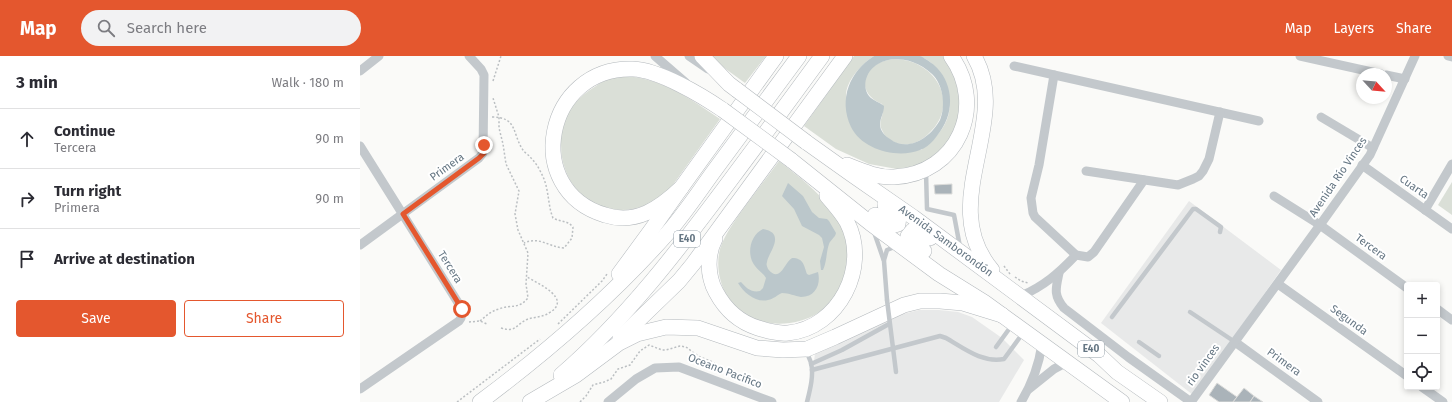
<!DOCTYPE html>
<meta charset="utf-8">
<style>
body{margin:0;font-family:"Fira Sans",sans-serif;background:#f2f2f3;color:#2b2b33}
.controls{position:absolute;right:12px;bottom:12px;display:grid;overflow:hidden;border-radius:4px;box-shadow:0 2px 6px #0003}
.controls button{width:36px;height:36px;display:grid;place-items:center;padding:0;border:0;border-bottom:1px solid #e1e1e2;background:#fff;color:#2b2b33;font:20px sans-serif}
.compass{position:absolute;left:996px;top:12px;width:36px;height:36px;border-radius:50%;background:#fff;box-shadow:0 2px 6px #0003;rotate:116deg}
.stop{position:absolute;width:12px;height:12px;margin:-9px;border:3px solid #e4572e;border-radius:50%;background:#fff}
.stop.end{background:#e4572e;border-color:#fff;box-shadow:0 1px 4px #0008}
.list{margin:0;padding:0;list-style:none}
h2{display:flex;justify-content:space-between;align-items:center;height:52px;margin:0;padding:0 16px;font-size:17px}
h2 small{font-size:13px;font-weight:400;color:#7c7c81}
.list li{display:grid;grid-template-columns:26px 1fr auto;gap:12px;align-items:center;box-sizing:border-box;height:60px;padding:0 16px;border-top:1px solid #e1e1e2}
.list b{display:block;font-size:15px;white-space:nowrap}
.list p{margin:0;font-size:13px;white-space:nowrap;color:#7c7c81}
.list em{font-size:13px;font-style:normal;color:#7c7c81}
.actions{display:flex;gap:8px;padding:12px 16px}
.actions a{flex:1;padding:9px 0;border:1px solid #e4572e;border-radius:4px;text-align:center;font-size:14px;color:#e4572e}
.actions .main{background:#e4572e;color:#fff}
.icon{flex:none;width:22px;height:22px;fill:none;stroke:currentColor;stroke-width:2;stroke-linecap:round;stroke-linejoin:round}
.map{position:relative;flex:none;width:1092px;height:346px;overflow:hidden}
header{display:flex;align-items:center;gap:24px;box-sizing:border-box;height:56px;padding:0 20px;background:#e4572e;color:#fff}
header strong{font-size:19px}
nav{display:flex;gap:22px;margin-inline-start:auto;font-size:14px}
.search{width:280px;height:36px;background:#f2f2f3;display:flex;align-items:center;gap:10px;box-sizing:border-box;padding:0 14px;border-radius:22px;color:#7c7c81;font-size:15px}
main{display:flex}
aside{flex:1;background:#fff}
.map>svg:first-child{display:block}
</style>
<header>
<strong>Map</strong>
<div class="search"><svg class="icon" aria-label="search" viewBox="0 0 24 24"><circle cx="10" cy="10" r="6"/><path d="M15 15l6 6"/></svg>Search here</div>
<nav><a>Map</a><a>Layers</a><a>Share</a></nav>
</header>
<main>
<aside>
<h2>3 min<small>Walk · 180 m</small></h2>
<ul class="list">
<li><svg class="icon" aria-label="ahead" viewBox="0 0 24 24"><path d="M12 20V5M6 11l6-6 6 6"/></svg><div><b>Continue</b><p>Tercera</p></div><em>90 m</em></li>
<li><svg class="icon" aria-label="right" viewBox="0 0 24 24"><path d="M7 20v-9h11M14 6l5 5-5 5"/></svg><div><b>Turn right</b><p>Primera</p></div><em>90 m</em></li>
<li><svg class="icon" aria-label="arrive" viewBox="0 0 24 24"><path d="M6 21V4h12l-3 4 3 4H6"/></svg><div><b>Arrive at destination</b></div></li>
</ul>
<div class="actions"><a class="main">Save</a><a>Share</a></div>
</aside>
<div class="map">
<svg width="1092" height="346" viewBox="0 0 1092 346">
<rect width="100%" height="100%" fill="#fafaf8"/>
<g fill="#e8e9e9">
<polygon points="829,145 921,214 833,339 741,267"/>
<polygon points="559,254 579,254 598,256 612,261 642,282 664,304 639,346 448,346 455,298 535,260"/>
</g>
<g fill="#dadfd7">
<polygon points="353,0 406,0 385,27 363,11"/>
<path d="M494,0H514C502,8 486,24 486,40C487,50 493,67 495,77L561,94C585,76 598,55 584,25C579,13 572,5 559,0H585L601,33L599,69L585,93L562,109L537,113L509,108L476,93L444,70Z"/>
<path d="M533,3C578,3 602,51 566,80C559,86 550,90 541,88C533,87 525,82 522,74C517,64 526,59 522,48C502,40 498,19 517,8C522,5 528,4 533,3Z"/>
<path d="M265,20C303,23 329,42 360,63L310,133C296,146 280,154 261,154C225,153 201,124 201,89C201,85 200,79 202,74C206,54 219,40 236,30C240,27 245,24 249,23C254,21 260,21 265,20Z"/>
<path d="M419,105C443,124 467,142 482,169C487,180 489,193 488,204C488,208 488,213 487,216C484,230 469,250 458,257C429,275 385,271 367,240C359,226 356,209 360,193C365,177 377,162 386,149C397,134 408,120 419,105Z"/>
<polygon points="1092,126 1092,159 1078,149"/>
</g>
<g fill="#bbc7cb" fill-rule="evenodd">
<path d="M514,0C526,0 549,0 560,0C563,1 567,4 570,6C591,20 596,50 583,71C578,79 570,91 560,94C538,103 502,94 491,71C478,43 490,15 514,0ZM533,3C548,3 560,7 572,18C583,28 586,50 580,64C571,81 548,97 530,83C525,80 520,75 520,68C520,62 524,57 524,50C520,46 513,45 509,40C501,29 507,14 518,8C523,5 528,4 533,3Z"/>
<path d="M428,127L443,140L452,156L459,162L467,163L469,165L476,177C475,182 471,183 469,188C466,197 467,205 463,214H461L460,205L464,191L462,182L459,179L442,170L434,153L422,140Z"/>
<path d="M403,173C427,177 408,197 407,206C406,209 407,210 408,213C420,228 424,207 432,202C444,202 444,210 447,218L449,219L458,216C461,228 456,241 441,241C435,240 429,237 422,237C417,239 414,243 408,244C396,247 384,237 378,227L381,226C386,232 392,237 400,235L403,232L406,222C403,217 399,215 395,210C386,199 390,179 403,173Z"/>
</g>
<g fill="#aab3b9" stroke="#dcdcda">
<polygon points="592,128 592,138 575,138 574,129"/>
<polygon points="857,327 877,341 873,346 859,346 849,339"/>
<polygon points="884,332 894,340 890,346 873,346"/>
<polygon points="894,340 903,346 890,346"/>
</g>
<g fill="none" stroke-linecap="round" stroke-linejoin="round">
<g stroke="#b4b9bd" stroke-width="16">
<g id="trunk">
<polyline points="342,0 369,28 377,34"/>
<path d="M614,0C653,66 575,147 632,214"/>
<polyline points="446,86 491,118 553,161 739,299 757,316 800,346"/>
<polyline points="431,104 510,167 579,218 624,246 762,346"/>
<path d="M487,109C502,115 518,122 534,121C598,118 627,50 591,0"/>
<path d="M321,132C300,152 276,169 245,159C161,134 185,10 273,13C299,14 341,39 363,54"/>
<polyline points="515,159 531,170 538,168 539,161 525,149"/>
<path d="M355,183C347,198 347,220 356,236C365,253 379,266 398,272C408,275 418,278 428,277C479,272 510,211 487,166C482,157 474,148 467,140"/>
<polyline points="564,195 550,185 548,180 553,174 558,174 570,182"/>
<polyline points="259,218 292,173 321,132 416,0"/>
<polyline points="260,282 319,225 333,208 485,0"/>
<path d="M201,319C267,262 320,192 372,122C402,82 432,41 462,0"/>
<path d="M120,346C187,296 249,243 305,180C323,160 338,137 354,115C383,76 411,38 439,0"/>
<polyline points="170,346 216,319 259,287 277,278 306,271 338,272 397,292 423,294 447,293 475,281 544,249 560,245 580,245 603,247 642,259"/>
</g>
</g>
<g stroke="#bbbfc2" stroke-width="1.5" stroke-dasharray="2 2" stroke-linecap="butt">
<polyline points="133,25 141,0"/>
<path d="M132,61C158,61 152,78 163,94C165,97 169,99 171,102C177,108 181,116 184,123C189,136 188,150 193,162C200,166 207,164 213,171L212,182L204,192C188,191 180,180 164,187"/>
<polyline points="644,210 650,218"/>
<polyline points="655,221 661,225 668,227"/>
<path d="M120,265C126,260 131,255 139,253C151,248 158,254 168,242L166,228L168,197L158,174L155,158L159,135L146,108L143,88L139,72V61L133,42"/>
<polyline points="109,266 120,265 127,268"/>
<polyline points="198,268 242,225 247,218"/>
<path d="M141,272C156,277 156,268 168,263C175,261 183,261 189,257C213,243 179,228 167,221"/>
<polyline points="97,346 180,283"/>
<polyline points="220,346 226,340 233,329 244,326 251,323 258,313 270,309 280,295 289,289 302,294 306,294 320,290 326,291 338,300 353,306 355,308 356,316"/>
</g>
<g stroke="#c3c8cc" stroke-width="4.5">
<polyline points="566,116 567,153 594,159 600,191"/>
<polyline points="514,176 524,205 527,244"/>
<polyline points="524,204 527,194 537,190"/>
<polyline points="830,256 875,286"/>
<polyline points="752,261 833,153 836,153 861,171 860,176"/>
<polyline points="779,286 799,300"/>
<polyline points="636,291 652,269"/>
<path d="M447,295C447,299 450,303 451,307C454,319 450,334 447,346"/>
<polyline points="451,308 482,294 529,268"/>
<path d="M452,314L580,280L586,282C605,293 622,307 644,303L663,277"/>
</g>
<g stroke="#c3c8cc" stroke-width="9">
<polyline points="295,0 326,27"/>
<polyline points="329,0 348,13"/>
<polyline points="940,0 1021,18"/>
<polyline points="1088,0 1092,1"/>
<polyline points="654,10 899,65"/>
<polyline points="0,15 19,0"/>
<polyline points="694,19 679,109 671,142 673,157 675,161 716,199 728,201 734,196 784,124"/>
<polyline points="1026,19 1045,23"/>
<polyline points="961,61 1013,92"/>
<polyline points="0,90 102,253 101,262 99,265 0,333"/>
<polyline points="1002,109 1092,173"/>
<polyline points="726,115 818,129 833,123 839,120 843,115 849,103 860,56"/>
<polyline points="914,140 960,169 1047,232"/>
<polyline points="1065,154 1092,108"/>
<polyline points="0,189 119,102 123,97 124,19 121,13 109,0"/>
<path d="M699,217C696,232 693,239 704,252L768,301L831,346"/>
<polyline points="918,228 1047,320"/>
<path d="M661,240C684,230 699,217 716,199"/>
<polyline points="1077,253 1092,264"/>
<polyline points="875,286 958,346"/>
<polyline points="1062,331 1083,346"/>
<polyline points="669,333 694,313 707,306"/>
<polyline points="248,346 276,323 295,312 319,311 412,346"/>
<path d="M661,346C672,328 679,309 682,288"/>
<polyline points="831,346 960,169 1010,99 1055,0"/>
</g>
<use href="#trunk" stroke="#fff" stroke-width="15"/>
<g stroke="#b4b9bd" stroke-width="16" stroke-linecap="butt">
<g id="trunk-bridge">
<polyline points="377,34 446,86"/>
<polyline points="363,54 431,104"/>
</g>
</g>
<polyline stroke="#c3c8cc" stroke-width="4.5" points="527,244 536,316"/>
<use href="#trunk-bridge" stroke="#fff" stroke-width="15"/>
</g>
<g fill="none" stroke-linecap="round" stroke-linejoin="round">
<polyline stroke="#e4572e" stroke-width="5" points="102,253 43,158 119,102 124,97 124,89"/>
</g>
<g text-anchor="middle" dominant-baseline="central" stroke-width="4" stroke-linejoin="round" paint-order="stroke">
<g fill="#fff" stroke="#939fa8" stroke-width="1">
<rect x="314" y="175" width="26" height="16" rx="3"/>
<rect x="718" y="285" width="26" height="16" rx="3"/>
</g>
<g font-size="10" font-weight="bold" fill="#657683">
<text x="327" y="183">E40</text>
<text x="731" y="293">E40</text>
</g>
<g font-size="11" fill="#657683" stroke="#fff">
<text transform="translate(87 111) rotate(-36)">Primera</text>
<text transform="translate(978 121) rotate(-56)">Avenida Río Vinces</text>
<text transform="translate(1054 131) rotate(35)">Cuarta</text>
<text transform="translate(586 185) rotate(36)">Avenida Samborondón</text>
<text transform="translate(1011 191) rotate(36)">Tercera</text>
<text transform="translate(90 211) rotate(58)">Tercera</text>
<text transform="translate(989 264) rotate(36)">Segunda</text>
<text transform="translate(924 306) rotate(36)">Primera</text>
<text transform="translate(843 309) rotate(-54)">rio vinces</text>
<text transform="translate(365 315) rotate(21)">Oceano Pacifico</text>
</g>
</g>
</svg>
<div class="controls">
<button>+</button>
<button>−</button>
<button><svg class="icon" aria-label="locate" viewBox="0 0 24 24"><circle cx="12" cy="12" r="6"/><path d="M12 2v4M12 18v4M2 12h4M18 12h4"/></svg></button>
</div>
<svg class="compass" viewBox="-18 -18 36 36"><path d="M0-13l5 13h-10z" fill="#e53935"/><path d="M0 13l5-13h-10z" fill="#7c7c81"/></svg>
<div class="stop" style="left:102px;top:253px"></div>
<div class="stop end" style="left:124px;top:89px"></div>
</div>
</main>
